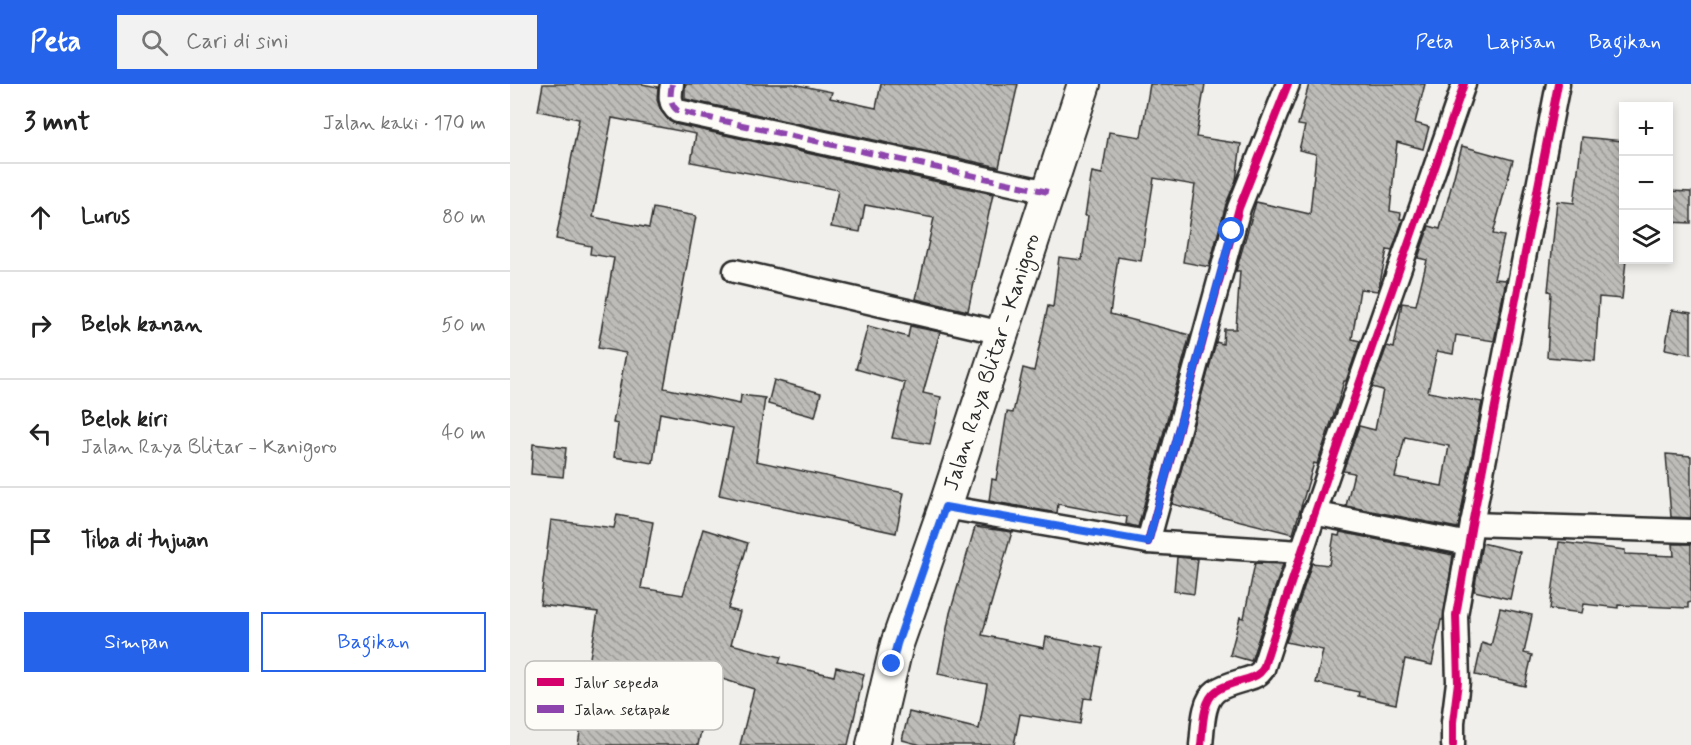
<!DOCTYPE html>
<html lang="id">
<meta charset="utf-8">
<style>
body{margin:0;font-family:Mynerve,sans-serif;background:#f2f2f2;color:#222}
.controls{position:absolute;right:18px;top:18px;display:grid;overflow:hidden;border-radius:0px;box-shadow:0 3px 9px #0003}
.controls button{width:54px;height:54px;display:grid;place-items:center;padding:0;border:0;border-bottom:2px solid #e0e0e0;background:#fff;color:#222;font:30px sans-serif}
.stop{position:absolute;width:18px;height:18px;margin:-14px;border:4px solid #2563eb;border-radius:50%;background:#fff}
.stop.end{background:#2563eb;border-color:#fff;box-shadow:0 2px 6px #0008}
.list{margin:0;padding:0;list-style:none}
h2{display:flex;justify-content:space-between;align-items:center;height:78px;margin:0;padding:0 24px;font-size:26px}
h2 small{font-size:20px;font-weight:400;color:#767676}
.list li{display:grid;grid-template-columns:39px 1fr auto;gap:18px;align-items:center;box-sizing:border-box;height:108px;padding:0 24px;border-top:2px solid #e0e0e0}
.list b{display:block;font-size:22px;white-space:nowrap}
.list p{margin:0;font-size:20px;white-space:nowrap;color:#767676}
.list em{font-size:20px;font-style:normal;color:#767676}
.actions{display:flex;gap:12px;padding:18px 24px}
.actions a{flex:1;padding:14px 0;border:2px solid #2563eb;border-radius:0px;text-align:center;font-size:21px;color:#2563eb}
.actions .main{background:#2563eb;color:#fff}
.icon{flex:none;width:33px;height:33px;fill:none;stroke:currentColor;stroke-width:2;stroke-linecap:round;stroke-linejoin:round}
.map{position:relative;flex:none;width:1181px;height:661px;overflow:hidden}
header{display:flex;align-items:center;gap:36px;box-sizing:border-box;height:84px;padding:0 30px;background:#2563eb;color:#fff}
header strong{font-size:28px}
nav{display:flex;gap:33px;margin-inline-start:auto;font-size:21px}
.search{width:420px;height:54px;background:#f2f2f2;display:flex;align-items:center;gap:15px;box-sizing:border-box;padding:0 21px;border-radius:0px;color:#767676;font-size:22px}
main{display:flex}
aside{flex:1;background:#fff}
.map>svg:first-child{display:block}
</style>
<header>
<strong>Peta</strong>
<div class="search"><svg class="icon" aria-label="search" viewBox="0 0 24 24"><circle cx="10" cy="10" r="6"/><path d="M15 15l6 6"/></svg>Cari di sini</div>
<nav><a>Peta</a><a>Lapisan</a><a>Bagikan</a></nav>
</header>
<main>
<aside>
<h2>3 mnt<small>Jalan kaki · 170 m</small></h2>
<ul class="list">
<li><svg class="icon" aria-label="ahead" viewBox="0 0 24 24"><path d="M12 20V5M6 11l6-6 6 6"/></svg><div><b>Lurus</b></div><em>80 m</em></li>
<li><svg class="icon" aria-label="right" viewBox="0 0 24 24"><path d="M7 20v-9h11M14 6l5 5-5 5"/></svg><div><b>Belok kanan</b></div><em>50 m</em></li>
<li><svg class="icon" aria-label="left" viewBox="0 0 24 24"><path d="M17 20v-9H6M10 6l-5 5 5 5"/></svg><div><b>Belok kiri</b><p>Jalan Raya Blitar - Kanigoro</p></div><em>40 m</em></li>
<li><svg class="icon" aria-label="arrive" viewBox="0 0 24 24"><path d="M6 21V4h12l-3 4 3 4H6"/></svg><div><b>Tiba di tujuan</b></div></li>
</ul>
<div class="actions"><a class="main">Simpan</a><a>Bagikan</a></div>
</aside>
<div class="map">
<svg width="1181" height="661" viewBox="0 0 1181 661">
<defs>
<pattern id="building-back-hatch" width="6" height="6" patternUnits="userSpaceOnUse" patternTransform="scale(1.5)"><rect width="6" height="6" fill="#bdbcb8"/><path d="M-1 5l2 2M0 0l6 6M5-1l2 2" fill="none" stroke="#9a9996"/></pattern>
</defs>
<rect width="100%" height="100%" fill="#f0efeb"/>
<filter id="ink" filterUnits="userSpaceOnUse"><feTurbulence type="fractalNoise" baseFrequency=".0167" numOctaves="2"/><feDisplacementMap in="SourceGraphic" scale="12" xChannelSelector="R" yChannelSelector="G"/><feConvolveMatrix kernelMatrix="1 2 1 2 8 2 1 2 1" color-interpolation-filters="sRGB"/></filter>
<g filter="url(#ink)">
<g fill="url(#building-back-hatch)" stroke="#2b2b2b" stroke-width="1.5" fill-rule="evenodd">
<polygon points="33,0 132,0 148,3 147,16 151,27 159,37 165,40 483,110 458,227 406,215 424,134 355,121 350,148 321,143 328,106 181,78 186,50 102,34 83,133 139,144 143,124 186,132 154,304 230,320 231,311 255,314 246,377 394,409 386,449 209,411 223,344 150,329 143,379 104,373 108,340 103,339 116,269 88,264 104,174 80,170 81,162 46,155 69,35 28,27"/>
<polygon points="175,0 283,0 322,8 320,14 366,24 371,0 508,0 489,83 175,15"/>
<polygon points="640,0 695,0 686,53 731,60 726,96 716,120 699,183 673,178 685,101 644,94 631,177 608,173 600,230 680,251 628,443 616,440 617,433 548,420 547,429 479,417 482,395 486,396 497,328 503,329 513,284 524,287 538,222 543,223 549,173 572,176 578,132 575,132 582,88 592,90 599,48 631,53"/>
<polygon points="799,0 915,0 905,39 919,43 913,65 887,58 880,127 891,129 890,135 893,135 882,167 877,166 868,207 850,205 842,255 850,257 836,297 834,297 828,318 807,380 804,379 783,450 662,420 706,258 713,260 714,245 726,245 730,187 726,187 746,118 800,130 806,70 789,66 795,42 788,41"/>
<polygon points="1072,53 1113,57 1113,176 1116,176 1112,215 1089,213 1085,277 1037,273 1041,208 1038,207 1047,117 1064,119"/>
<path d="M952,62L1003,76L983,150L994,152L984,195L996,196L984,257L946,251L943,270L927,267L918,308L972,318L948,444L836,422L844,389L833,387L849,342L865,346L873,306L862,303L877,262L884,264L892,219L906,221L917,176L908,174L919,142L930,145ZM895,353L939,362L932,402L885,393Z"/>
<polygon points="1158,107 1181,108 1181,139 1158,138"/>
<polygon points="1162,226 1181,229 1181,270 1155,265"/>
<polygon points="358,242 398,253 400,242 430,248 413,309 431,313 420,360 382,354 395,299 346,285"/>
<polygon points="264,296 311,309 305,333 258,320"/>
<polygon points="23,360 56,364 53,393 21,390"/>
<polygon points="1156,370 1181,372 1181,434 1161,433"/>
<polygon points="107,431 143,438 131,504 173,511 193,445 238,459 218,525 230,528 221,560 271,573 269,579 324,592 326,583 354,590 338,661 230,661 244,605 203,592 188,661 68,661 77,603 75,602 88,528 30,521 41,436 104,444"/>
<polygon points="465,443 502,448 472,551 534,564 536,553 592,564 582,615 574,614 570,640 510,630 504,661 411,661 392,656 399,628 469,645 477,600 428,590 440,529"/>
<polygon points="830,448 943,471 933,536 931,536 922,581 895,575 886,620 848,612 849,608 806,599 813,566 776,558 802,479 819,481 824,451 829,452"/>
<polygon points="1049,458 1115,466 1115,470 1164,472 1163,460 1181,460 1181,518 1178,519 1178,524 1108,521 1108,524 1074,520 1072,529 1040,525"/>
<polygon points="972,459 1010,468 1000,515 964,507"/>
<polygon points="667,473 688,475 684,510 664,507"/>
<polygon points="745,479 773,480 741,577 720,571 730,533 734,534"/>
<polygon points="990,524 1022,531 1014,569 1022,571 1015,602 965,591 972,559 981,562"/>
</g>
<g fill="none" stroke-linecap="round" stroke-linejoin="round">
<g stroke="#2b2b2b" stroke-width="27">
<g id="street">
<path d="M162,0C160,11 159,20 168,27L538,108"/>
<polyline points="225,187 492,249"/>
<polyline points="435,423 638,458 790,468"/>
<polyline points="803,429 959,460"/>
<polyline points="962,440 1181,447"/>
<polyline points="638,458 729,124 778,0"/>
<path d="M691,661C693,645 692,617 706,607C714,601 728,598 737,595C744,593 749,591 753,585C816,388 887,195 954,0"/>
<polyline points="943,661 943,638 948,598 946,531 962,440 1048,0"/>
</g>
</g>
<g stroke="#2b2b2b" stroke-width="36">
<polyline id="secondary" points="363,661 387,560 435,423 574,0"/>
</g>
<use href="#street" stroke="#fdfcf7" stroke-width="22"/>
<use href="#secondary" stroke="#fdfcf7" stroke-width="32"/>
<path stroke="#8e44ad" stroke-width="6" stroke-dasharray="12 6" stroke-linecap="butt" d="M162,0C160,11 159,20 168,27L538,108"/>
<g stroke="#fdfcf7" stroke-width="11">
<g id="cycleway">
<polyline points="638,458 729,124 778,0"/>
<path d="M691,661C693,645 692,617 706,607C714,601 728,598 737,595C744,593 749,591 753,585C816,388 887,195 954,0"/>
<polyline points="943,661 943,638 948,598 946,531 962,440 1048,0"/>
</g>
</g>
<use href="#cycleway" stroke="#d6006c" stroke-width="8"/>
</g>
</g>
<g fill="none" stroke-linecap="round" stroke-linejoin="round" filter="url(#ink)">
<polyline stroke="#2563eb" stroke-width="8" points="382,580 387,560 435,423 638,458 722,147"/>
</g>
<g text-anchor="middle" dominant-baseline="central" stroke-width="4.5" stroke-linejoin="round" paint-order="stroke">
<g font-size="21" fill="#2b2b2b" stroke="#fdfcf7">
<text transform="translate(482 278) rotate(-72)">Jalan Raya Blitar - Kanigoro</text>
</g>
</g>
<rect x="15" y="577" width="198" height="69" rx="9" fill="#fdfcf7" stroke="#bebdba" stroke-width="1.5"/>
<rect x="27" y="594" width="27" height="8" fill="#d6006c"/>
<rect x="27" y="621" width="27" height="8" fill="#8e44ad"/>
<g font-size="16" fill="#2b2b2b">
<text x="64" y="604">Jalur sepeda</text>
<text x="64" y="631">Jalan setapak</text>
</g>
</svg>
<div class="controls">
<button>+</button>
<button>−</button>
<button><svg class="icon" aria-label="layers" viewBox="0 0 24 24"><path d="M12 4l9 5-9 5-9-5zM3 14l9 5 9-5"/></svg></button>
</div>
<div class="stop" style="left:722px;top:147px"></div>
<div class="stop end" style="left:382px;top:580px"></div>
</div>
</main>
